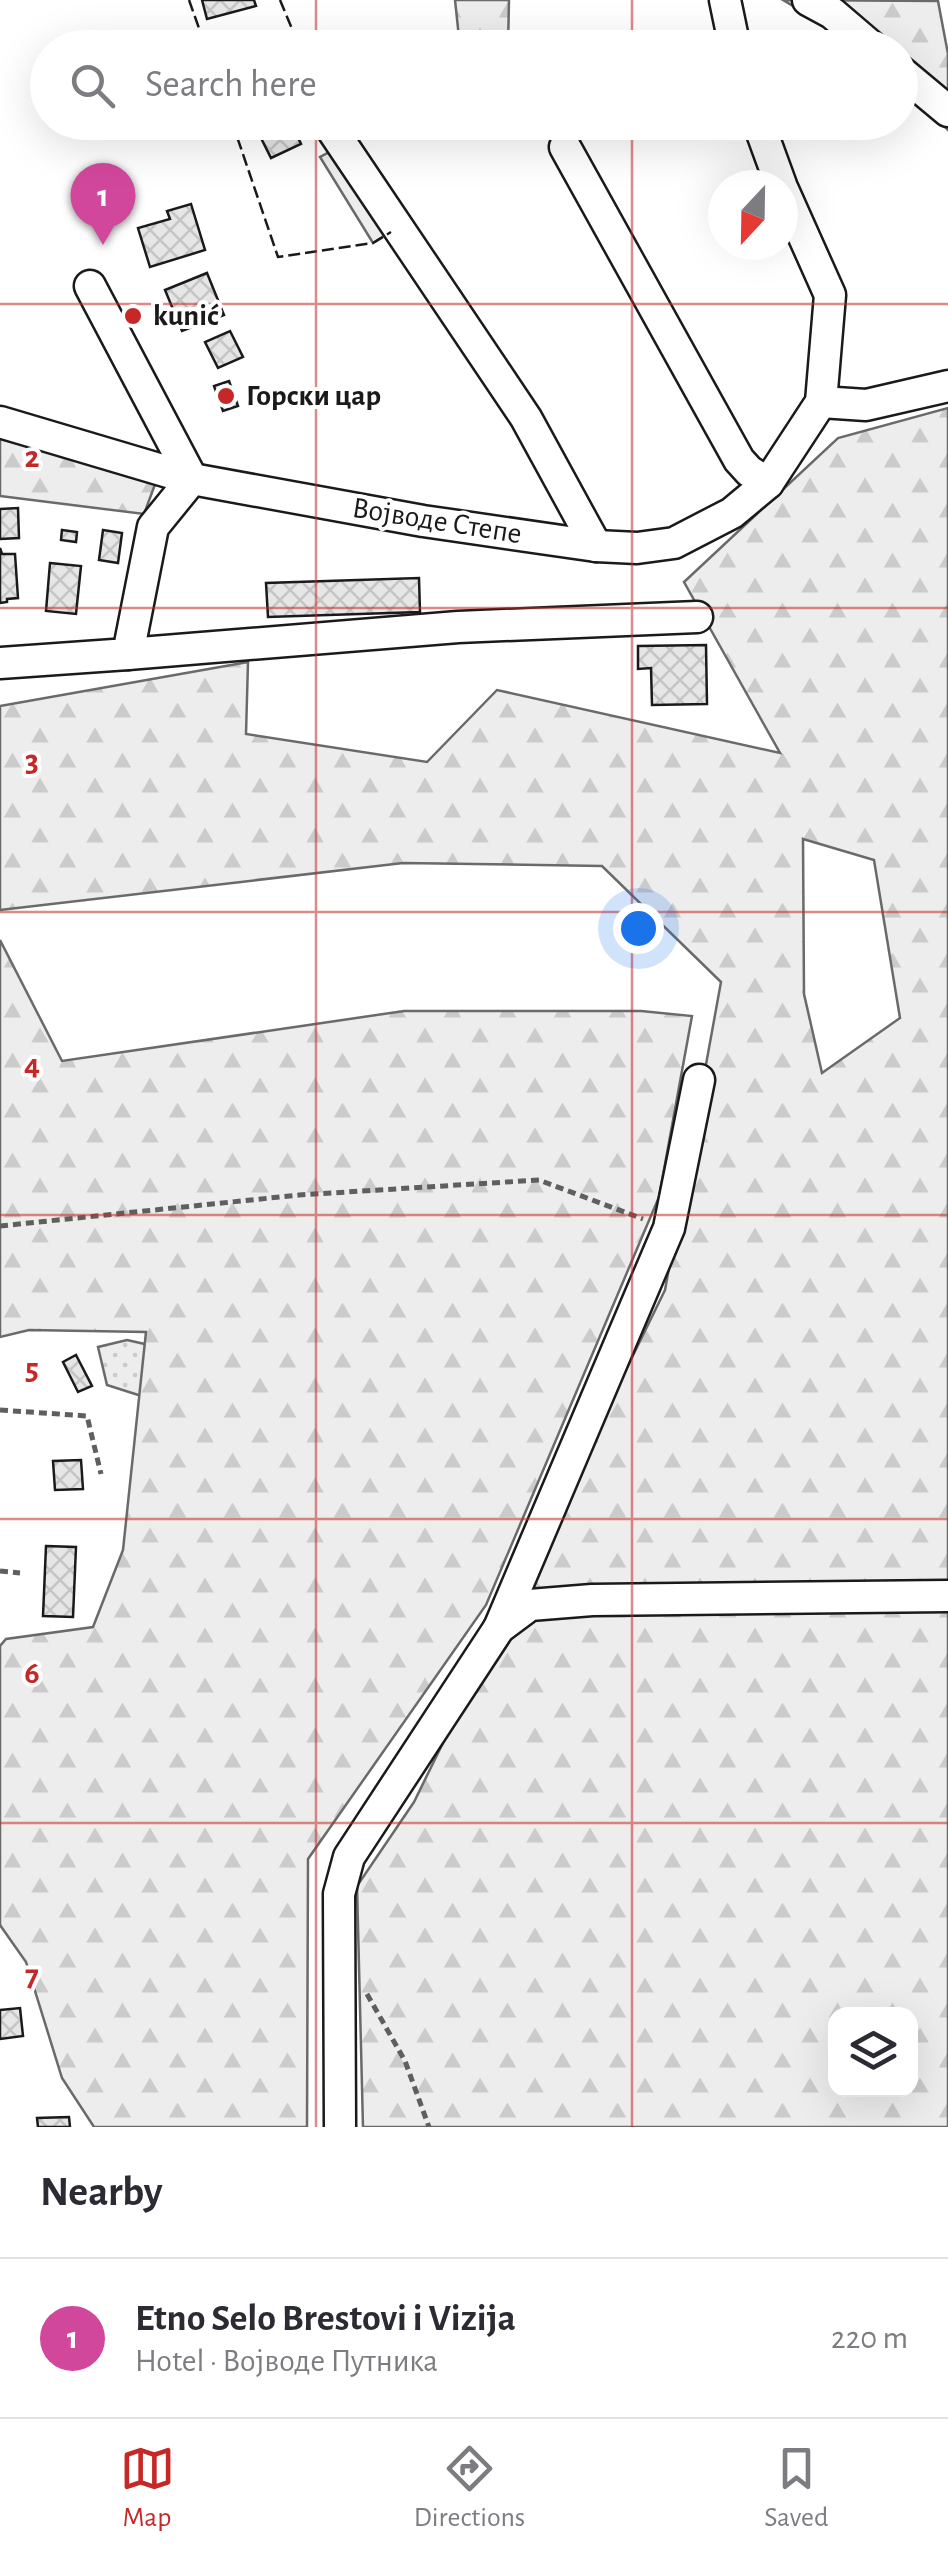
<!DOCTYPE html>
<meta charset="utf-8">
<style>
body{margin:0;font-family:"Alegreya Sans",sans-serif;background:#f7f7f7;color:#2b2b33}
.controls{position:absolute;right:30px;bottom:30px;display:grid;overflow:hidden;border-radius:20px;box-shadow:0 10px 40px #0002}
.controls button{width:90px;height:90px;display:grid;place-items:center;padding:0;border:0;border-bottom:2px solid #e1e1e2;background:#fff;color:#2b2b33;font:50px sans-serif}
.compass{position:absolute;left:708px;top:170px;width:90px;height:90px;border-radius:50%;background:#fff;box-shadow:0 10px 40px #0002;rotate:202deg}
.you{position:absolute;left:638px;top:928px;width:35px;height:35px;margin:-25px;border:8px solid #fff;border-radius:50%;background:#1a73e8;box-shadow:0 0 0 15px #1a73e833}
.badge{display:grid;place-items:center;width:65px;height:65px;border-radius:50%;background:#c62828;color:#fff;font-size:32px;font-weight:700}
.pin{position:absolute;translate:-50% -82px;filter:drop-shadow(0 2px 5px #0008)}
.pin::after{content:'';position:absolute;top:52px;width:35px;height:30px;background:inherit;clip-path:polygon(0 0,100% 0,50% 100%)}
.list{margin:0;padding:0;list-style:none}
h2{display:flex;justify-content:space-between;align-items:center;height:130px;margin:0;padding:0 40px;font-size:42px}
h2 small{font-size:32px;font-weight:400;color:#7c7c81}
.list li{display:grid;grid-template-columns:65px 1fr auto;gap:30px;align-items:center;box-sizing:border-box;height:160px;padding:0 40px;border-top:2px solid #e1e1e2}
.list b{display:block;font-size:38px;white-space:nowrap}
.list p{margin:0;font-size:32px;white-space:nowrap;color:#7c7c81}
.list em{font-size:32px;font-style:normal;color:#7c7c81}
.icon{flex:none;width:55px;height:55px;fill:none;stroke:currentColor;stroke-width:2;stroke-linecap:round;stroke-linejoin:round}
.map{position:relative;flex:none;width:948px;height:2127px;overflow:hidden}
.search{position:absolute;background:#fff;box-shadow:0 10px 40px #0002;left:30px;right:30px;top:30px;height:110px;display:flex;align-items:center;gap:25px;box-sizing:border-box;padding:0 35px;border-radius:55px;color:#7c7c81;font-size:38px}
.sheet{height:290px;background:#fff}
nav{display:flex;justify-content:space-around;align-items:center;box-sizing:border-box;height:140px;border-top:2px solid #e1e1e2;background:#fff;font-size:28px;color:#7c7c81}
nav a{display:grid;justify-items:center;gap:5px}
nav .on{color:#c62828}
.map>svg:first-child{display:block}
</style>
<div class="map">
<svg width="948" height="2127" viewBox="0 0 948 2127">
<defs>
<pattern id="grass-dots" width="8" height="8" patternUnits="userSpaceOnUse" patternTransform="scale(2.5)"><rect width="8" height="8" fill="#ededed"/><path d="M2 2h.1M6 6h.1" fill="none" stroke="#cbcbcb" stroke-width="1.8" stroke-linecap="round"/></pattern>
<pattern id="forest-firs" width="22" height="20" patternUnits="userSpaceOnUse" patternTransform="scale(2.5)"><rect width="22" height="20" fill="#ededed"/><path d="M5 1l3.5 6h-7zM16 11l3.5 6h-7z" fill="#cbcbcb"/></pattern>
<pattern id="building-cross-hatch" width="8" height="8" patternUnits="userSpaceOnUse" patternTransform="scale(2.5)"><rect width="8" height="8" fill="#e6e6e6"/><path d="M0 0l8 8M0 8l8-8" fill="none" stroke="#c5c5c5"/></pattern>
</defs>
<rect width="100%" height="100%" fill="#fff"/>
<polygon fill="url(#grass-dots)" stroke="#6a6a6a" stroke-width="2.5" points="127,1340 282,1375 229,1424 107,1385 98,1347"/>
<g fill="url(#forest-firs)" stroke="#6a6a6a" stroke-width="2.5" fill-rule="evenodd">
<polygon points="455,0 509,0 508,47 460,47"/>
<polygon points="783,0 938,1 948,54 948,130 901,84 900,48 862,47"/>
<path d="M948,408V2127H363L357,1886L414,1802L665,1290L721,982L602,866L403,863L0,910V706L248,662L246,734L427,762L497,690L780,753L684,582L838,438ZM803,839L874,860L900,1018L822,1073L804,994ZM836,2014H910V2090H836Z"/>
<polygon points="0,439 157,479 144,514 0,496"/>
<polygon points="0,940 62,1061 404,1011 641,1011 692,1016 659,1197 486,1605 308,1859 307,2127 94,2127 62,2078 26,1962 0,1925 0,1646 6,1639 93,1627 123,1550 146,1332 29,1330 0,1337"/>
</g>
<polygon fill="#ededed" stroke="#6a6a6a" stroke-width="2.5" points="343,145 398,227 373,243 320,157"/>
<g fill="url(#building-cross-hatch)" stroke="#1a1a1a" stroke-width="2.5">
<polygon points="202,0 254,0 256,6 207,19"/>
<polygon points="256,37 259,48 233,48 232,45"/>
<polygon points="257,122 291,122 301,144 271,158 254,124"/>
<polygon points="191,204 205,250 150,267 138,228 170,219 167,211"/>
<polygon points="207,273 224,315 182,331 165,290"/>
<polygon points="230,331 243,357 218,368 205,342"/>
<polygon points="229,381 238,406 223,411 214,386"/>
<polygon points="18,508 19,538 0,539 0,509"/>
<polygon points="62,530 77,532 76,542 61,540"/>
<polygon points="103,530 122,533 118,563 99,560"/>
<polygon points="0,548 2,554 15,554 18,598 7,599 7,602 0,603"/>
<polygon points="50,563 81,566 76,614 46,611"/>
<polygon points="419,578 420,612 268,617 266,583"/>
<polygon points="706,645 707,704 652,705 651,668 638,669 638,646"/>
<polygon points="76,1355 92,1386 78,1392 63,1362"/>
<polygon points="81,1460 83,1489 55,1490 53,1461"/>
<polygon points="46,1546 76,1547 73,1617 43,1616"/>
<polygon points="20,2008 23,2036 0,2039 0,2010"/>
<polygon points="69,2117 70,2127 38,2127 37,2118"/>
</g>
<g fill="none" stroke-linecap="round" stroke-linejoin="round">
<g stroke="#1a1a1a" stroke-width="35">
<g id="minor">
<polyline points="725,0 735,48"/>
<polyline points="808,0 832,13 873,48"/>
<polyline points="900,71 948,111"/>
<polyline points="327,122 526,418 596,546"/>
<polyline points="758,122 781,185"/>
<polyline points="565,147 739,460 749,471 768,483"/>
<polyline points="821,402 866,405 948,386"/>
<polyline points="0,422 192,479 423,521 596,546 637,548 674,543 732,513 768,483 821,402 830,295 783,190"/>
<polyline points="128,654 458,627 697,617"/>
<polyline points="0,663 128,654 153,527 192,479 90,286"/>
<polyline points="499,1628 669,1228 699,1080"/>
<polyline points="340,2127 339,1894 349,1857 499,1628 530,1605 592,1600 948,1596"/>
</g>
</g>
<g stroke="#5f5f5f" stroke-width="5" stroke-dasharray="8 5" stroke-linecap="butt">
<polyline points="0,1226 299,1195 539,1180 643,1219"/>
<polyline points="0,1410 87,1416 101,1474"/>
<polyline points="0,1571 20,1573"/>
<polyline points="367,1994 405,2061 429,2127"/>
</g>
<use href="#minor" stroke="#fff" stroke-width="30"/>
<g stroke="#1a1a1a" stroke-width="2.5" stroke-dasharray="12 5" stroke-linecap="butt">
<polyline points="189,0 206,48"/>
<polyline points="280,0 300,48"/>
<polyline points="232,122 278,257 373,243 391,232"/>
</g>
</g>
<path fill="none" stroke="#c62828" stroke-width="2.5" stroke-opacity="0.55" d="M316,0V48M632,0V48M316,122V2127M632,122V2127M0,304H948M0,608H948M0,912H948M0,1215H948M0,1519H948M0,1823H948"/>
<g fill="#c62828" stroke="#fff" stroke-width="4">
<circle cx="133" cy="316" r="10"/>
<circle cx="226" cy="396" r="10"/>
</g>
<g text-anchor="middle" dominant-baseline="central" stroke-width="8" stroke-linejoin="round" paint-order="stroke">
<g font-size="30" font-weight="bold" fill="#1a1a1a" stroke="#fff" text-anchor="start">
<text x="153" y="316">kunić</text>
<text x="246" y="396">Горски цар</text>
</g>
<g font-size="30" fill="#1a1a1a" stroke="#fff">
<text transform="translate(437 521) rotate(9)">Војводе Степе</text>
</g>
</g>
<g font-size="32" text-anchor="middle" font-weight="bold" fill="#c62828" stroke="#fff" stroke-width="8" stroke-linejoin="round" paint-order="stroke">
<text x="32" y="467">2</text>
<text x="32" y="771">3</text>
<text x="32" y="1075">4</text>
<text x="32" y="1379">5</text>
<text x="32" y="1683">6</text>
<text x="32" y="1986">7</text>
</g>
</svg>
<div class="controls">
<button><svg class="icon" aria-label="layers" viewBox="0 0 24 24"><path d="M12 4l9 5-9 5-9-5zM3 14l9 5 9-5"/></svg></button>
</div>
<svg class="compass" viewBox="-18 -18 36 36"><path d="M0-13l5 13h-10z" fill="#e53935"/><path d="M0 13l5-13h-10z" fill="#7c7c81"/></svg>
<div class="you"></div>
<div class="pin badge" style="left:103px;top:245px;background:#d1479c">1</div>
<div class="search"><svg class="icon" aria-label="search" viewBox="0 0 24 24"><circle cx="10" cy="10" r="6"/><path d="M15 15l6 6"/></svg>Search here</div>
</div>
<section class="sheet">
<h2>Nearby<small></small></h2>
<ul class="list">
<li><span class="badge" style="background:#d1479c">1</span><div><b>Etno Selo Brestovi i Vizija</b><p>Hotel · Војводе Путника</p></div><em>220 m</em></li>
</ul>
</section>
<nav>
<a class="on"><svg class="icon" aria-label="map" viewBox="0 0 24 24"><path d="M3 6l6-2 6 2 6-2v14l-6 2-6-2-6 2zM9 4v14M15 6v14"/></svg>Map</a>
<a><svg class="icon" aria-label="directions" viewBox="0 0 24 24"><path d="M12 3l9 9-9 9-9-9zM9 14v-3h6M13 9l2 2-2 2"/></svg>Directions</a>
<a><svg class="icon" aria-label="saved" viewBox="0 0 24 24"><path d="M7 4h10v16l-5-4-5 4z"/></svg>Saved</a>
</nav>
